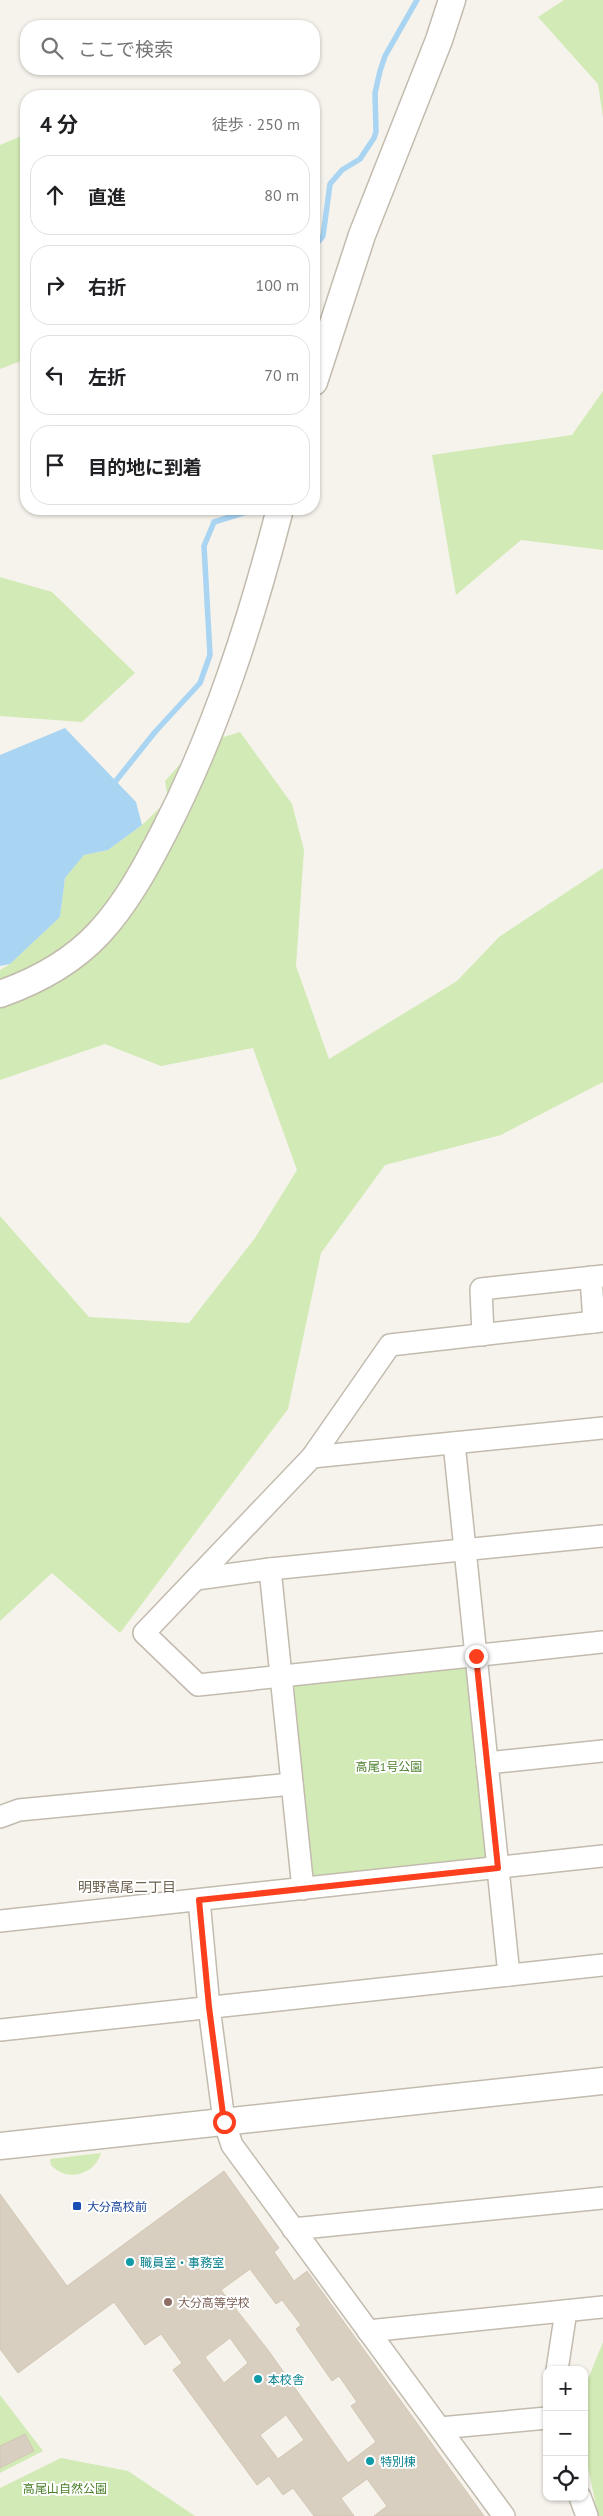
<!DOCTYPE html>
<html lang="ja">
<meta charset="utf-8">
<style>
body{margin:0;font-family:"PT Sans","Noto Sans JP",sans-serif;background:#f6f6f6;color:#202124}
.controls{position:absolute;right:15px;bottom:15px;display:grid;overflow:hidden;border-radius:10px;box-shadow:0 1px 4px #0004}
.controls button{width:45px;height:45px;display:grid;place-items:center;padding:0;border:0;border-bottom:1px solid #e0e0e0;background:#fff;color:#202124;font:25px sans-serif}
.stop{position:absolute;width:15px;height:15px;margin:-11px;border:4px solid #fc3f1d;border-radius:50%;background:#fff}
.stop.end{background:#fc3f1d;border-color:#fff;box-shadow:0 1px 5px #0008}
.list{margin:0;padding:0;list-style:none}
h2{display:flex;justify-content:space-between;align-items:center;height:65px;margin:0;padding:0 20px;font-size:21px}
h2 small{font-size:16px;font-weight:400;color:#757577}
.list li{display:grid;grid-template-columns:32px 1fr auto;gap:15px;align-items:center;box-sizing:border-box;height:80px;margin:0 10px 10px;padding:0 10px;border:1px solid #e0e0e0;border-radius:20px}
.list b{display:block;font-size:19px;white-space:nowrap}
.list em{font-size:16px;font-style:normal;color:#757577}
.icon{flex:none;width:28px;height:28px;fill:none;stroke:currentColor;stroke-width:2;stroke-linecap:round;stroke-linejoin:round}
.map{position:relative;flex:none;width:603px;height:2516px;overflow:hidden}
.search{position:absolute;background:#fff;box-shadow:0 1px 4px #0004;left:20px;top:20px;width:300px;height:55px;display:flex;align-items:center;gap:12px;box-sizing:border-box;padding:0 18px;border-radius:20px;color:#757577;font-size:19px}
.panel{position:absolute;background:#fff;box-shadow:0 1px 4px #0004;left:20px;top:90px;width:300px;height:425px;border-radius:20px}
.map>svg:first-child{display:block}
</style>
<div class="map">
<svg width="603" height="2516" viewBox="0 0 603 2516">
<rect width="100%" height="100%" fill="#f6f3ec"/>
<g fill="#d2eab5">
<polygon points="564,0 603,0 603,117 598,84 538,17"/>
<polygon points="26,134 26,359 0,369 0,145"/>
<polygon points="603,391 603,550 521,540 456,595 432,455 572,435"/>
<polygon points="0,577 52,592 135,673 82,722 0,716"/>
<polygon points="240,732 292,804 304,850 296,966 329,1059 457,981 499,937 603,868 603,1082 501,1135 385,1165 321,1253 288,1409 120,1633 52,1573 0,1621 0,1216 89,1317 189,1323 255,1238 297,1170 253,1048 161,1066 105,1044 0,1080 0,970 10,964 60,917 65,878 84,855 108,850 142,825 168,800 165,781 197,745"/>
<polygon points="463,1665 470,1672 489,1854 484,1859 315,1878 310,1874 291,1691 297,1684"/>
<path d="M101,2153C94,2176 66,2182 51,2165L50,2159Z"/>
<polygon points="603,2342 603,2516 598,2516 584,2448 584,2389"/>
<polygon points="0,2395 43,2451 0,2473"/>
<polygon points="61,2458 128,2471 195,2516 0,2516 0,2488"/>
</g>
<polygon fill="#a9d4f2" points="65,728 136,802 142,825 108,850 84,855 65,878 60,917 10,964 0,966 0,755"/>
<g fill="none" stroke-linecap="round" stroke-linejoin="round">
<g stroke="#a9d4f2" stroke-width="5.5">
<polyline points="314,247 323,236 330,184 342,170 360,159 374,138 376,132 375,93 380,71 385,56 417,0"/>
<polyline points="111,787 155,732 200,683 210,655 204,546 214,522 256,509"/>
</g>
</g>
<g fill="#d8cfc1" stroke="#d3c7b4" fill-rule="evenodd">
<path d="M224,2171L279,2248L274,2252L294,2281L307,2271L484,2516H374L387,2506L367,2479L341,2498L354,2516H314L293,2488L283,2495L269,2476L257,2485L173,2370L182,2363L161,2334L145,2345L114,2302L18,2373L0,2349V2194L67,2286ZM250,2269L276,2304L282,2300L301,2325L296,2329L332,2381L339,2376L357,2402L351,2406L376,2442L348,2463L268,2350L221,2290ZM230,2338L248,2363L224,2383L205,2357ZM286,2415L304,2440L278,2459L260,2435Z"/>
<polygon points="25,2434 34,2451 0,2468 0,2446"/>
</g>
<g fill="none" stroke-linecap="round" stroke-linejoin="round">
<g stroke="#c2bbae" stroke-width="24">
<g id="minor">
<polyline points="591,1277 594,1322"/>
<polyline points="603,1321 390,1345 312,1457 144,1633 198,1685 603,1642"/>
<polyline points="483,1335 481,1289 603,1276"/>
<polyline points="454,1443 509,1975"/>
<polyline points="312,1457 603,1428"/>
<polyline points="270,1569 303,1889"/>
<polyline points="196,1579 270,1569 603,1536"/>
<polyline points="487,1763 603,1751"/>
<polyline points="0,1817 19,1810 292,1784"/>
<polyline points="199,1900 209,2007 224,2121 232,2145 504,2516"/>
<polyline points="0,1921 603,1856"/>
<polyline points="0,2030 603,1965"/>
<polyline points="293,2229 603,2198"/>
<polyline points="368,2331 603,2307"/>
<polyline points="557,2370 566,2311"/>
<polyline points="440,2428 547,2418"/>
<polyline points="580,2497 587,2516"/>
</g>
</g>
<g stroke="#c2bbae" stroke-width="29">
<g id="tertiary">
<polyline points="314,382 362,235 439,40 452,0"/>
<path d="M0,994C37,981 72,962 99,933C126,904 146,867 164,832C217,729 251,621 280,509"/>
<polyline points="0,2146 603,2081"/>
</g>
</g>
<use href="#minor" stroke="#fff" stroke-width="21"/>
<use href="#tertiary" stroke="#fff" stroke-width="26"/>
</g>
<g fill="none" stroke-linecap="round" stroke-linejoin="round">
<polyline stroke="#fc3f1d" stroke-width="6" points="224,2122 209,2007 199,1900 498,1868 476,1656"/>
</g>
<rect fill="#1a4fb4" stroke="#fff" stroke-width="2" x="72" y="2201" width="10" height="10" rx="2.5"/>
<g fill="#0f9aa8" stroke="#fff" stroke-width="2">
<circle cx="130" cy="2262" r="5"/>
<circle cx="258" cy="2379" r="5"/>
<circle cx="370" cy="2461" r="5"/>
</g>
<circle fill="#8d6e63" stroke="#fff" stroke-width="2" cx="168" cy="2302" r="5"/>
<g text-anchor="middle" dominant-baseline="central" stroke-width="4" stroke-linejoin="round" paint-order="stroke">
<g font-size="12" fill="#4a7f2a" stroke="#fff">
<text x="389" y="1766">高尾1号公園</text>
<text x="65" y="2488">高尾山自然公園</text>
</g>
<g font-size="12" fill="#164399" stroke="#fff" text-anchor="start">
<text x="87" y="2206">大分高校前</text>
</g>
<g font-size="12" fill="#0d838f" stroke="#fff" text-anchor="start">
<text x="140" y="2262">職員室・事務室</text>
<text x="268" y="2379">本校舎</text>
<text x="380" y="2461">特別棟</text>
</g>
<g font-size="12" fill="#785e54" stroke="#fff" text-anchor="start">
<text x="178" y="2302">大分高等学校</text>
</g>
<g font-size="14" fill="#6e6250" stroke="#fff">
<text x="127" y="1887">明野高尾二丁目</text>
</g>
</g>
</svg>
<div class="controls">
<button>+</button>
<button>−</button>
<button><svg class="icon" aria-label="locate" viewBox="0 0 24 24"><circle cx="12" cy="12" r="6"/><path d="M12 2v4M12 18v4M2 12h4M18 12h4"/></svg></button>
</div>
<div class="stop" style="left:224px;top:2122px"></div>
<div class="stop end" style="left:476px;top:1656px"></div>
<div class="search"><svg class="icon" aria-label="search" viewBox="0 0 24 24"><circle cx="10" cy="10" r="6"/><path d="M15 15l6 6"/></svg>ここで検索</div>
<section class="panel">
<h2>4 分<small>徒歩 · 250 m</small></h2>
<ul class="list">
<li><svg class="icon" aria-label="ahead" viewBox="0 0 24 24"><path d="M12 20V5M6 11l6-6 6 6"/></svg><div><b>直進</b></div><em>80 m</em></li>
<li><svg class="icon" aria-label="right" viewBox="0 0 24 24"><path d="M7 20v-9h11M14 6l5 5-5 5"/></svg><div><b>右折</b></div><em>100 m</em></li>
<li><svg class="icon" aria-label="left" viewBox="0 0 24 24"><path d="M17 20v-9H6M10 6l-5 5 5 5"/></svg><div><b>左折</b></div><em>70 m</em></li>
<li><svg class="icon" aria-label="arrive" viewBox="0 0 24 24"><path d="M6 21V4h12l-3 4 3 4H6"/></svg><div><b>目的地に到着</b></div></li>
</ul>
</section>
</div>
